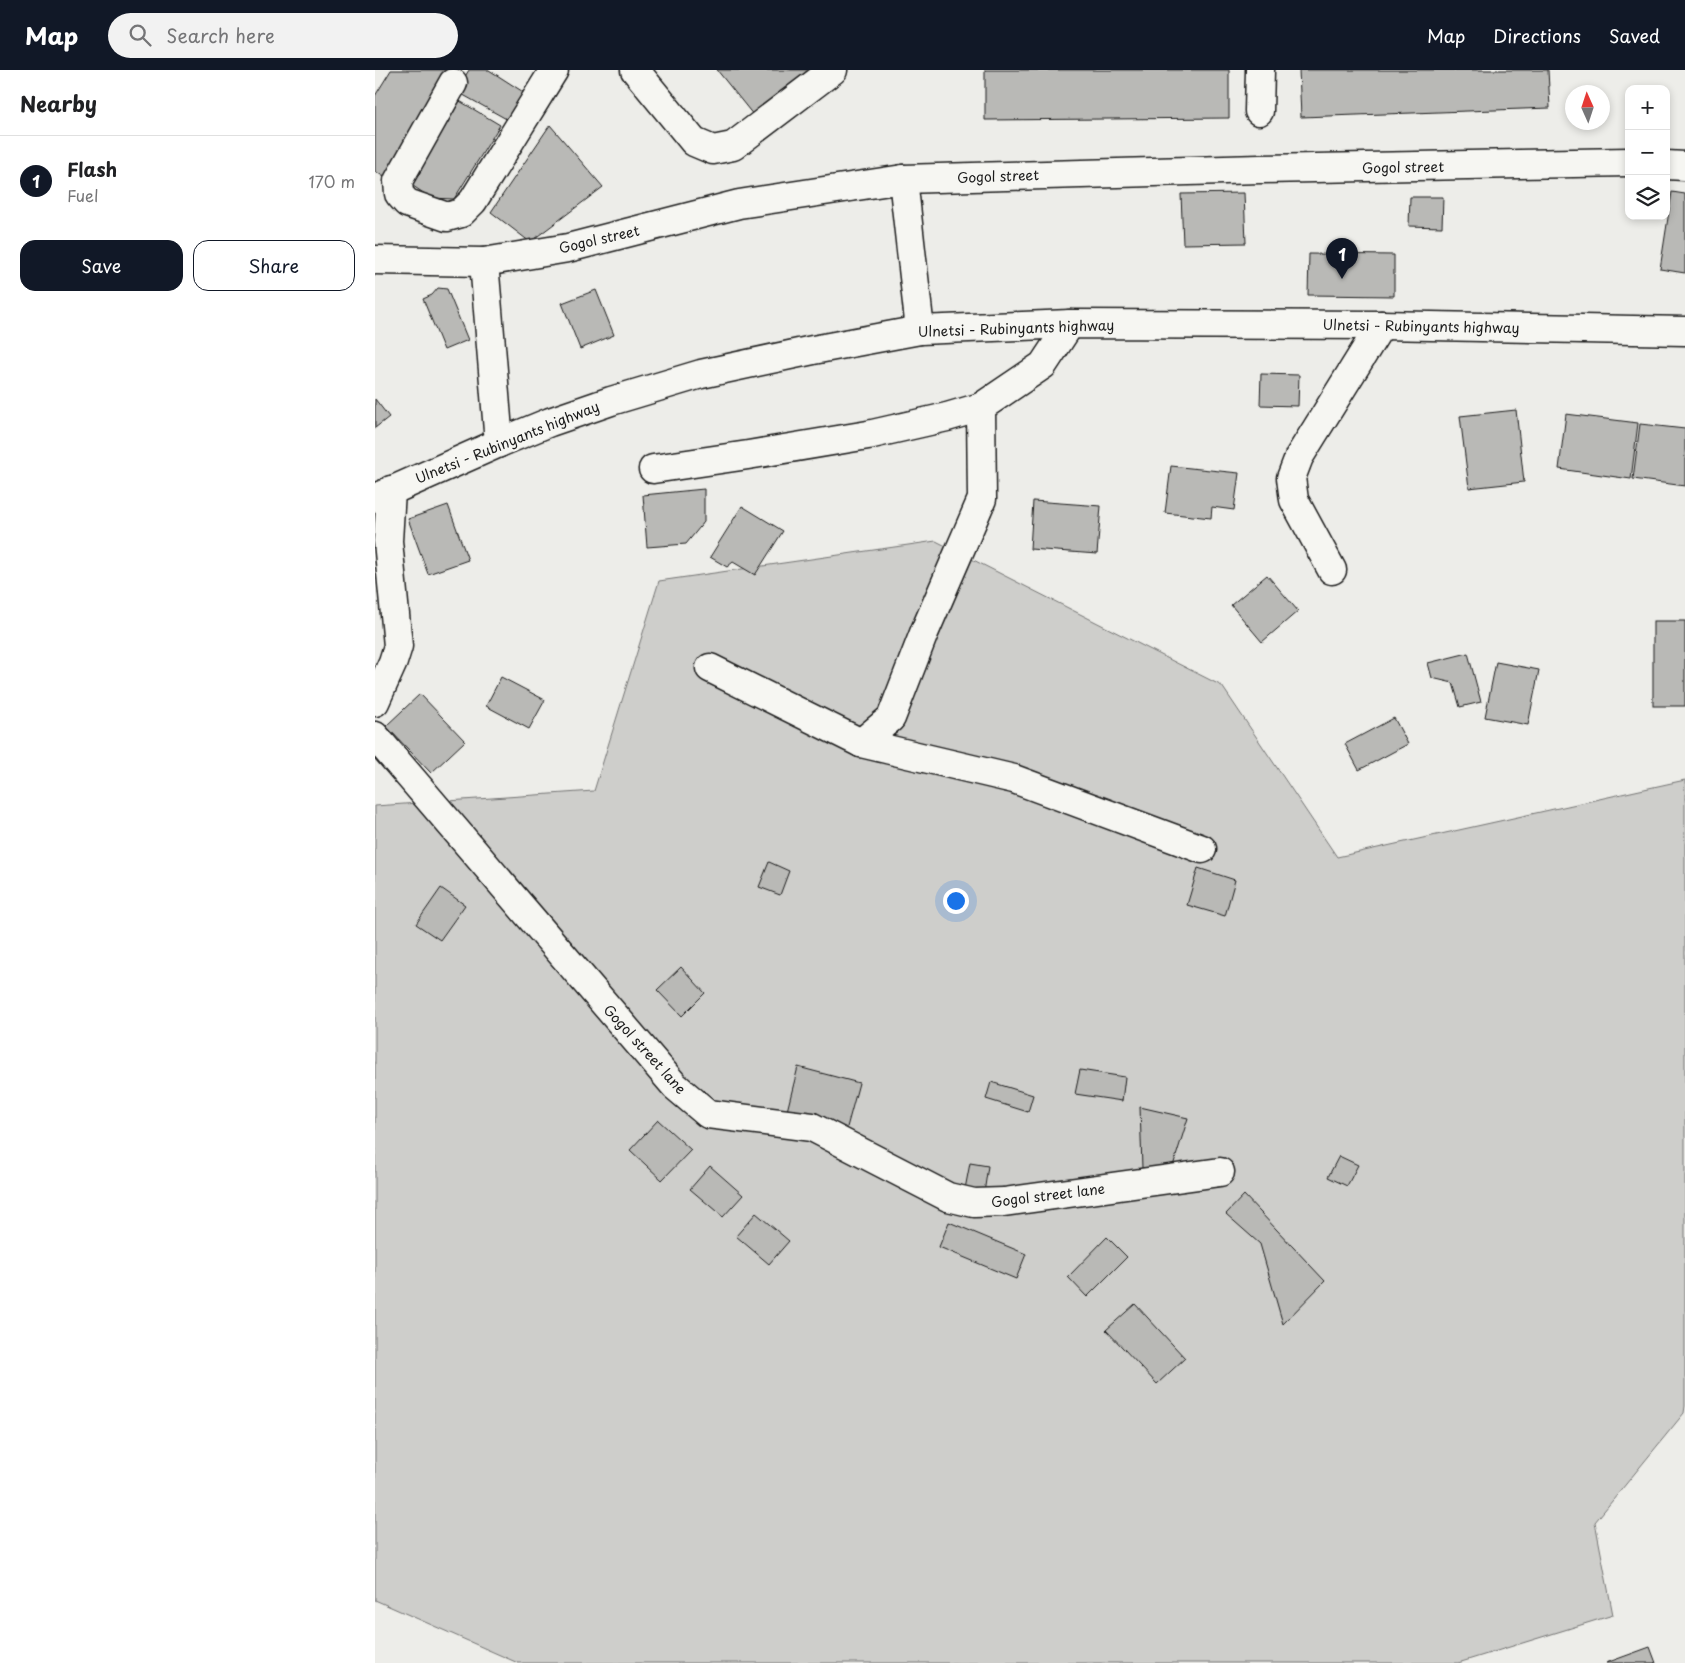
<!DOCTYPE html>
<meta charset="utf-8">
<style>
body{margin:0;font-family:"Playpen Sans",sans-serif;background:#f2f2f2;color:#202124}
.controls{position:absolute;right:15px;top:15px;display:grid;overflow:hidden;border-radius:10px;box-shadow:0 2px 8px #0003}
.controls button{width:45px;height:45px;display:grid;place-items:center;padding:0;border:0;border-bottom:1px solid #e0e0e0;background:#fff;color:#202124;font:25px sans-serif}
.compass{position:absolute;left:1190px;top:15px;width:45px;height:45px;border-radius:50%;background:#fff;box-shadow:0 2px 8px #0003;rotate:357deg}
.you{position:absolute;left:580px;top:830px;width:18px;height:18px;margin:-12px;border:4px solid #fff;border-radius:50%;background:#1a73e8;box-shadow:0 0 0 8px #1a73e833}
.badge{display:grid;place-items:center;width:32px;height:32px;border-radius:50%;background:#111827;color:#fff;font-size:16px;font-weight:700}
.pin{position:absolute;translate:-50% -41px;filter:drop-shadow(0 1px 2px #0008)}
.pin::after{content:'';position:absolute;top:26px;width:18px;height:15px;background:inherit;clip-path:polygon(0 0,100% 0,50% 100%)}
.list{margin:0;padding:0;list-style:none}
h2{display:flex;justify-content:space-between;align-items:center;height:65px;margin:0;padding:0 20px;font-size:21px}
h2 small{font-size:16px;font-weight:400;color:#757577}
.list li{display:grid;grid-template-columns:32px 1fr auto;gap:15px;align-items:center;box-sizing:border-box;height:90px;padding:0 20px;border-top:1px solid #e0e0e0}
.list b{display:block;font-size:19px;white-space:nowrap}
.list p{margin:0;font-size:16px;white-space:nowrap;color:#757577}
.list em{font-size:16px;font-style:normal;color:#757577}
.actions{display:flex;gap:10px;padding:15px 20px}
.actions a{flex:1;padding:11px 0;border:1px solid #111827;border-radius:15px;text-align:center;font-size:18px;color:#111827}
.actions .main{background:#111827;color:#fff}
.icon{flex:none;width:28px;height:28px;fill:none;stroke:currentColor;stroke-width:2;stroke-linecap:round;stroke-linejoin:round}
.map{position:relative;flex:none;width:1310px;height:1593px;overflow:hidden}
header{display:flex;align-items:center;gap:30px;box-sizing:border-box;height:70px;padding:0 25px;background:#111827;color:#fff}
header strong{font-size:24px}
nav{display:flex;gap:28px;margin-inline-start:auto;font-size:18px}
.search{width:350px;height:45px;background:#f2f2f2;display:flex;align-items:center;gap:12px;box-sizing:border-box;padding:0 18px;border-radius:28px;color:#757577;font-size:19px}
main{display:flex}
aside{flex:1;background:#fff}
.map>svg:first-child{display:block}
</style>
<header>
<strong>Map</strong>
<div class="search"><svg class="icon" aria-label="search" viewBox="0 0 24 24"><circle cx="10" cy="10" r="6"/><path d="M15 15l6 6"/></svg>Search here</div>
<nav><a>Map</a><a>Directions</a><a>Saved</a></nav>
</header>
<main>
<aside>
<h2>Nearby<small></small></h2>
<ul class="list">
<li><span class="badge">1</span><div><b>Flash</b><p>Fuel</p></div><em>170 m</em></li>
</ul>
<div class="actions"><a class="main">Save</a><a>Share</a></div>
</aside>
<div class="map">
<svg width="1310" height="1593" viewBox="0 0 1310 1593">
<rect width="100%" height="100%" fill="#edede9"/>
<filter id="ink" filterUnits="userSpaceOnUse"><feTurbulence type="fractalNoise" baseFrequency=".02" numOctaves="2"/><feDisplacementMap in="SourceGraphic" scale="10" xChannelSelector="R" yChannelSelector="G"/><feConvolveMatrix kernelMatrix="1 2 1 2 8 2 1 2 1" color-interpolation-filters="sRGB"/></filter>
<g filter="url(#ink)">
<polygon fill="#cececb" stroke="#757574" points="561,471 847,616 962,787 1310,710 1310,1336 1309,1343 1220,1452 1238,1545 1083,1593 143,1593 0,1530 0,736 219,721 284,511"/>
<g fill="#b9b9b6" stroke="#1c1c1c">
<polygon points="16,0 73,0 9,107 0,101 0,26"/>
<polygon points="94,0 114,0 153,25 135,51 81,21"/>
<polygon points="342,0 436,0 379,46"/>
<polygon points="610,0 854,0 854,48 610,50"/>
<polygon points="924,0 1173,0 1175,38 926,47"/>
<polygon points="83,30 125,55 79,129 56,128 32,112"/>
<polygon points="175,55 228,117 155,172 116,142"/>
<polygon points="1297,122 1310,124 1310,203 1285,199"/>
<polygon points="869,123 871,173 808,174 806,124"/>
<polygon points="1035,127 1068,127 1067,157 1034,156"/>
<polygon points="934,184 1019,185 1019,226 933,225"/>
<polygon points="63,218 72,219 93,270 69,280 48,229 57,225"/>
<polygon points="221,220 239,265 205,279 187,233"/>
<polygon points="886,304 924,305 923,336 885,335"/>
<polygon points="0,329 14,347 0,358"/>
<polygon points="1141,340 1149,412 1094,418 1085,346"/>
<polygon points="1191,344 1263,353 1256,409 1184,399"/>
<polygon points="1265,354 1310,359 1310,416 1258,409"/>
<polygon points="796,396 864,403 859,440 837,437 836,448 790,443"/>
<polygon points="329,419 329,452 311,474 272,477 268,425"/>
<polygon points="658,431 726,436 722,484 655,479"/>
<polygon points="73,435 93,490 53,504 33,449"/>
<polygon points="367,436 408,461 380,505 358,492 352,497 335,487"/>
<polygon points="892,505 923,541 887,572 856,535"/>
<rect x="1278" y="551" width="32" height="85"/>
<polygon points="1093,583 1106,632 1085,637 1078,613 1057,608 1053,593"/>
<polygon points="1121,592 1164,600 1153,655 1110,647"/>
<polygon points="126,607 170,630 154,659 111,636"/>
<polygon points="45,624 90,671 56,703 11,656"/>
<polygon points="1019,648 1033,674 984,700 970,674"/>
<polygon points="394,792 414,801 405,825 384,817"/>
<polygon points="823,798 860,810 850,846 812,835"/>
<polygon points="66,818 90,835 65,870 41,854"/>
<polygon points="306,897 330,923 307,946 282,920"/>
<polygon points="423,997 484,1013 471,1061 411,1045"/>
<polygon points="705,1000 750,1007 747,1031 700,1024"/>
<polygon points="616,1012 658,1025 653,1042 611,1029"/>
<polygon points="765,1037 813,1048 798,1096 767,1098"/>
<polygon points="283,1050 316,1080 287,1110 255,1080"/>
<polygon points="964,1086 983,1095 972,1116 953,1107"/>
<polygon points="595,1093 613,1096 609,1123 590,1119"/>
<polygon points="335,1096 368,1125 348,1147 315,1119"/>
<polygon points="869,1125 950,1211 908,1254 885,1174 851,1144"/>
<polygon points="381,1143 414,1171 394,1194 361,1166"/>
<polygon points="574,1152 651,1184 641,1209 564,1177"/>
<polygon points="732,1167 752,1187 712,1227 693,1207"/>
<polygon points="760,1234 810,1288 782,1314 731,1260"/>
<polygon points="1275,1577 1281,1593 1231,1593"/>
</g>
<g fill="none" stroke-linecap="round" stroke-linejoin="round">
<g stroke="#1c1c1c" stroke-width="31">
<g id="minor">
<polyline points="260,0 319,72 338,80 358,76 458,0"/>
<polyline points="78,13 23,111 24,124 32,133 72,147 86,143 98,131 179,0"/>
<polyline points="884,41 885,0"/>
<polyline points="1291,95 1310,96"/>
<polyline points="528,109 545,260"/>
<polyline points="0,190 109,192 193,178 364,134 528,109 885,99 1254,92"/>
<polyline points="109,192 124,373"/>
<polyline points="278,399 373,385 493,365 572,347 606,337 668,295 695,254"/>
<polyline points="0,428 124,373 175,352 236,331 326,304 438,280 545,260 695,254 1006,255 1310,261"/>
<polyline points="957,500 919,430 916,408 924,387 1006,255"/>
<polyline points="335,598 486,673 639,709 827,779"/>
<polyline points="0,632 18,592 23,576 13,471 16,420"/>
<polyline points="0,666 300,1016 333,1044 437,1057 573,1127 599,1133 629,1132 845,1102"/>
<polyline points="486,673 516,648 549,563 607,429 606,337"/>
</g>
</g>
<use href="#minor" stroke="#f6f6f2" stroke-width="28"/>
</g>
</g>
<g text-anchor="middle" dominant-baseline="central" stroke-width="4" stroke-linejoin="round" paint-order="stroke">
<g font-size="14" fill="#1c1c1c" stroke="#f6f6f2">
<text transform="translate(1028 97) rotate(-1)">Gogol street</text>
<text transform="translate(623 106) rotate(-2)">Gogol street</text>
<text transform="translate(224 169) rotate(-13)">Gogol street</text>
<text transform="translate(1046 256) rotate(1)">Ulnetsi - Rubinyants highway</text>
<text transform="translate(641 258) rotate(-2)">Ulnetsi - Rubinyants highway</text>
<text transform="translate(132 372) rotate(-22)">Ulnetsi - Rubinyants highway</text>
<text transform="translate(270 979) rotate(48)">Gogol street lane</text>
<text transform="translate(673 1125) rotate(-7)">Gogol street lane</text>
</g>
</g>
</svg>
<div class="controls">
<button>+</button>
<button>−</button>
<button><svg class="icon" aria-label="layers" viewBox="0 0 24 24"><path d="M12 4l9 5-9 5-9-5zM3 14l9 5 9-5"/></svg></button>
</div>
<svg class="compass" viewBox="-18 -18 36 36"><path d="M0-13l5 13h-10z" fill="#e53935"/><path d="M0 13l5-13h-10z" fill="#757577"/></svg>
<div class="you"></div>
<div class="pin badge" style="left:967px;top:209px">1</div>
</div>
</main>
